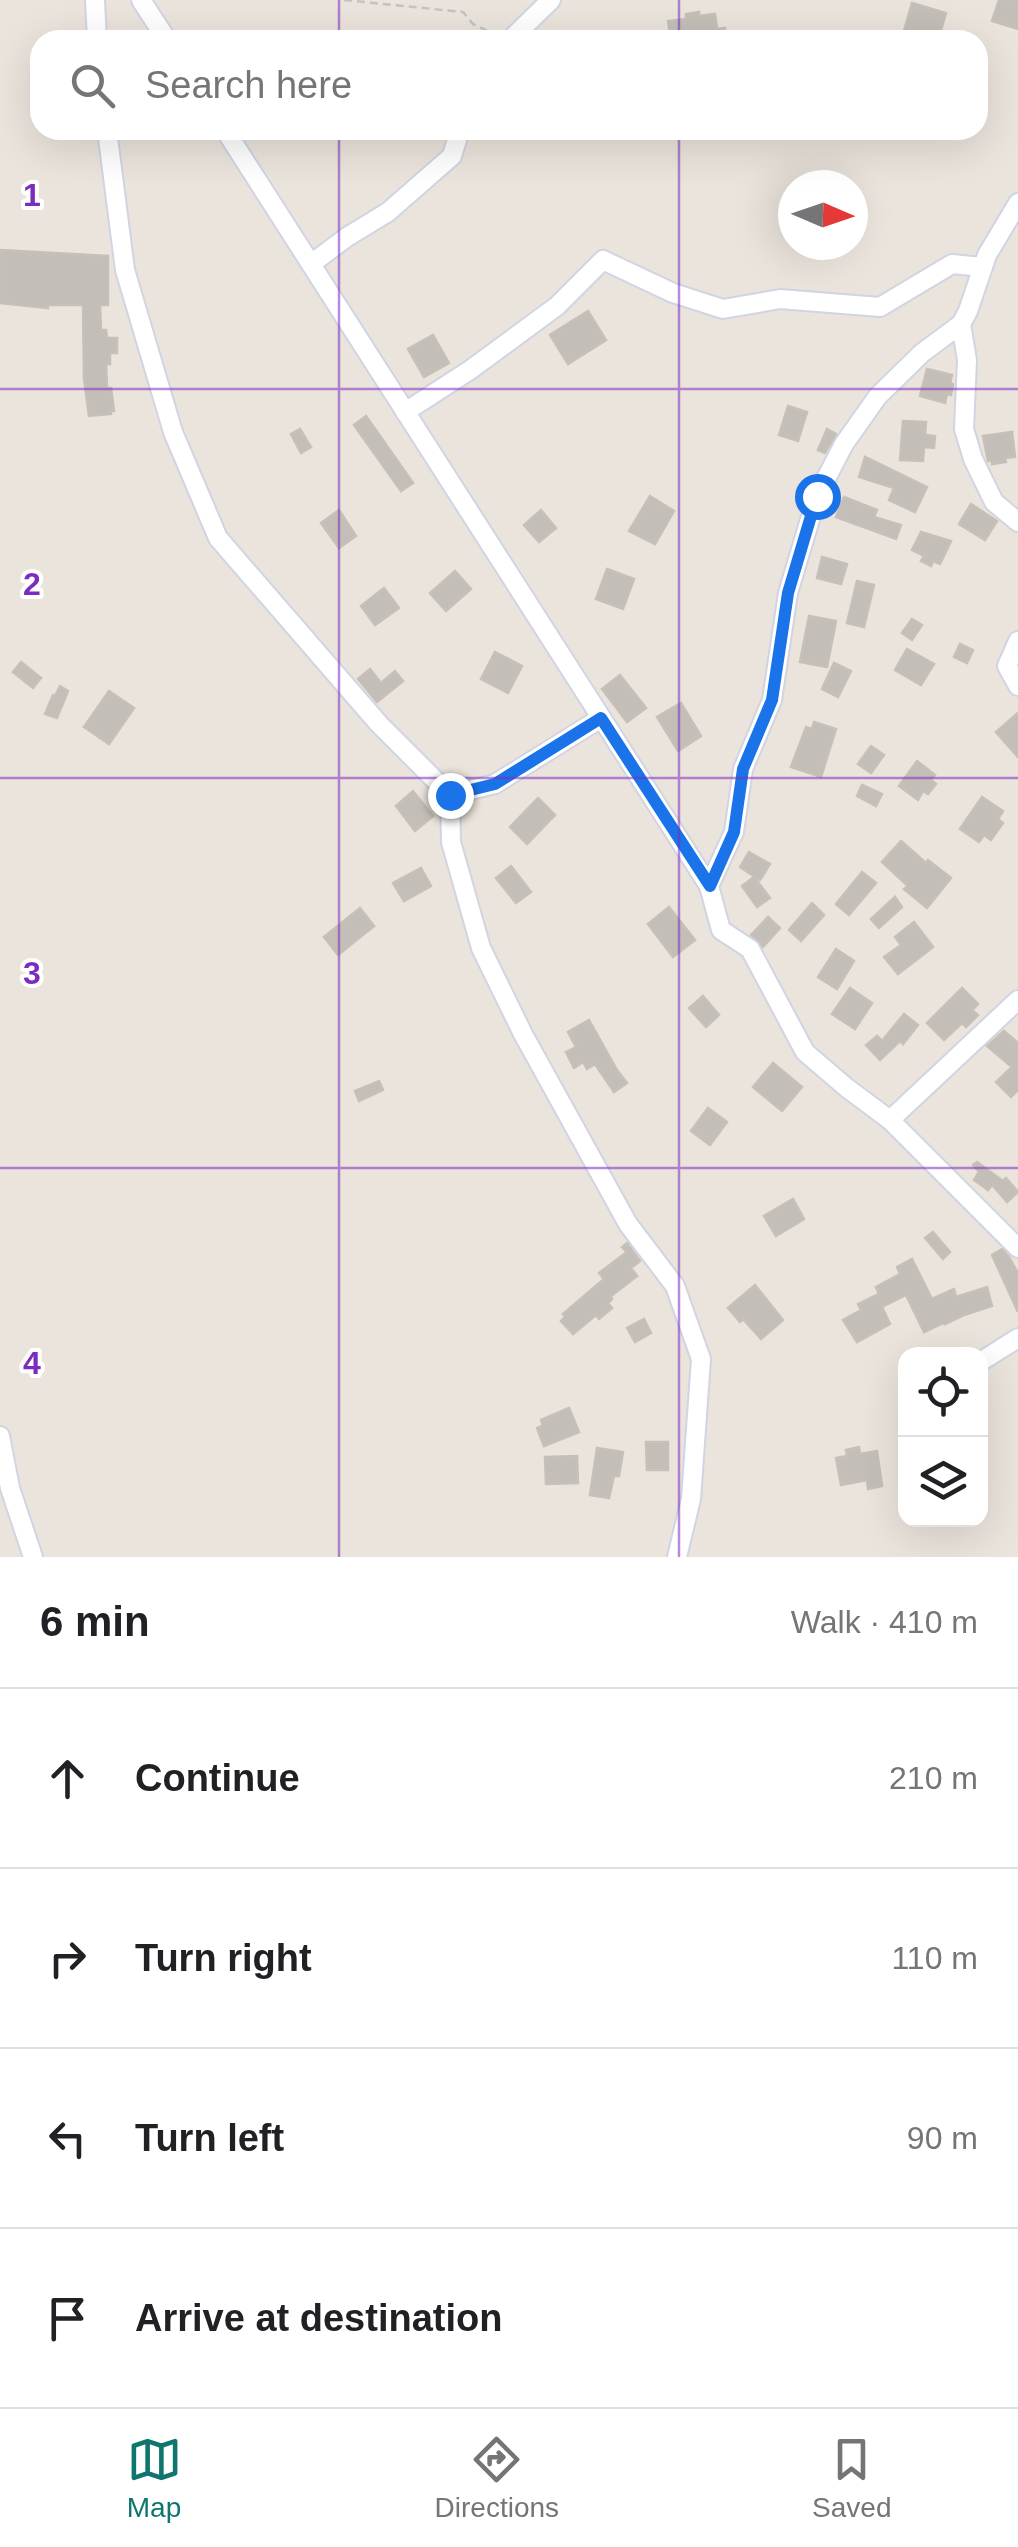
<!DOCTYPE html>
<meta charset="utf-8">
<style>
body{margin:0;font-family:Helvetica,sans-serif;background:#f6f6f6;color:#202124}
.controls{position:absolute;right:30px;bottom:30px;display:grid;overflow:hidden;border-radius:20px;box-shadow:0 10px 40px #0002}
.controls button{width:90px;height:90px;display:grid;place-items:center;padding:0;border:0;border-bottom:2px solid #e0e0e0;background:#fff;color:#202124;font:50px sans-serif}
.compass{position:absolute;left:778px;top:170px;width:90px;height:90px;border-radius:50%;background:#fff;box-shadow:0 10px 40px #0002;rotate:92deg}
.stop{position:absolute;width:30px;height:30px;margin:-22px;border:8px solid #1a73e8;border-radius:50%;background:#fff}
.stop.end{background:#1a73e8;border-color:#fff;box-shadow:0 2px 10px #0008}
.list{margin:0;padding:0;list-style:none}
h2{display:flex;justify-content:space-between;align-items:center;height:130px;margin:0;padding:0 40px;font-size:42px}
h2 small{font-size:32px;font-weight:400;color:#757577}
.list li{display:grid;grid-template-columns:65px 1fr auto;gap:30px;align-items:center;box-sizing:border-box;height:180px;padding:0 40px;border-top:2px solid #e0e0e0}
.list b{display:block;font-size:38px;white-space:nowrap}
.list em{font-size:32px;font-style:normal;color:#757577}
.icon{flex:none;width:55px;height:55px;fill:none;stroke:currentColor;stroke-width:2;stroke-linecap:round;stroke-linejoin:round}
.map{position:relative;flex:none;width:1018px;height:1557px;overflow:hidden}
.search{position:absolute;background:#fff;box-shadow:0 10px 40px #0002;left:30px;right:30px;top:30px;height:110px;display:flex;align-items:center;gap:25px;box-sizing:border-box;padding:0 35px;border-radius:30px;color:#757577;font-size:38px}
.sheet{height:850px;background:#fff}
nav{display:flex;justify-content:space-around;align-items:center;box-sizing:border-box;height:140px;border-top:2px solid #e0e0e0;background:#fff;font-size:28px;color:#757577}
nav a{display:grid;justify-items:center;gap:5px}
nav .on{color:#0f766e}
.map>svg:first-child{display:block}
</style>
<div class="map">
<svg width="1018" height="1557" viewBox="0 0 1018 1557">
<rect width="100%" height="100%" fill="#ebe4dc"/>
<g fill="#c3beb8" stroke="#c6c0b6" stroke-width="2.5">
<polygon points="999,0 1018,0 1018,29 992,21"/>
<polygon points="912,3 946,13 938,40 904,31"/>
<polygon points="699,12 699,16 715,14 717,29 725,28 726,40 671,40 668,21 686,19 686,14"/>
<polygon points="0,250 108,256 108,305 100,305 101,330 106,330 107,338 117,338 117,353 110,353 110,364 106,364 107,388 111,388 114,411 110,411 111,414 89,416 84,379 83,305 48,305 48,308 0,303"/>
<polygon points="588,311 606,340 568,364 550,335"/>
<polygon points="433,335 449,363 424,377 408,349"/>
<polygon points="927,369 952,375 950,383 953,384 951,395 947,394 945,403 920,396"/>
<polygon points="788,406 807,412 798,441 779,435"/>
<polygon points="366,416 413,483 401,491 354,425"/>
<polygon points="903,421 926,422 925,435 935,436 934,448 924,447 923,461 900,460"/>
<polygon points="300,429 311,447 301,453 291,434"/>
<polygon points="827,429 836,434 825,453 818,450"/>
<polygon points="1012,432 1015,457 1005,458 1006,462 992,464 992,460 988,461 983,436"/>
<polygon points="865,457 927,487 915,512 889,500 894,488 859,477"/>
<polygon points="650,496 674,511 655,544 629,531"/>
<polygon points="844,497 877,510 874,517 901,525 896,539 836,517"/>
<polygon points="971,504 997,521 985,540 959,524"/>
<polygon points="339,510 356,536 339,548 321,523"/>
<polygon points="541,510 556,528 539,542 524,525"/>
<polygon points="921,532 951,541 940,564 933,561 931,566 921,561 924,556 912,550"/>
<polygon points="822,557 847,564 841,584 817,578"/>
<polygon points="607,569 634,579 623,609 596,599"/>
<polygon points="455,571 471,589 446,611 430,593"/>
<polygon points="857,581 874,585 864,627 847,623"/>
<polygon points="384,588 399,608 375,625 361,606"/>
<polygon points="809,616 836,621 827,667 800,662"/>
<polygon points="912,619 922,625 912,640 902,633"/>
<polygon points="960,644 973,650 967,663 954,657"/>
<polygon points="907,649 934,664 921,685 895,670"/>
<polygon points="495,652 522,666 508,693 481,679"/>
<polygon points="21,662 41,678 33,688 13,672"/>
<polygon points="834,663 851,671 838,697 822,689"/>
<polygon points="370,669 381,683 395,671 403,681 377,702 358,679"/>
<polygon points="620,675 646,708 627,722 602,689"/>
<polygon points="60,686 68,691 57,718 45,714 53,695 55,696"/>
<polygon points="109,691 134,708 109,744 84,727"/>
<polygon points="681,703 701,736 678,751 657,717"/>
<polygon points="1018,713 1018,757 996,732"/>
<polygon points="814,722 836,729 821,777 791,767 806,727 812,729"/>
<polygon points="871,746 884,755 871,773 858,764"/>
<polygon points="917,761 935,775 931,780 936,784 928,794 923,791 918,800 899,786"/>
<polygon points="862,785 882,794 876,806 857,796"/>
<polygon points="413,791 433,816 415,831 396,806"/>
<polygon points="982,797 1003,811 998,819 1003,823 991,840 984,835 979,842 960,829"/>
<polygon points="538,798 555,815 527,844 510,827"/>
<polygon points="901,841 926,863 928,860 951,878 927,908 904,889 908,886 882,862"/>
<polygon points="749,852 770,864 760,880 740,867"/>
<polygon points="511,866 531,892 516,903 496,878"/>
<polygon points="421,868 431,886 404,901 393,883"/>
<polygon points="862,872 876,883 849,915 836,904"/>
<polygon points="754,877 770,898 757,907 742,886"/>
<polygon points="895,897 902,907 879,928 871,919"/>
<polygon points="812,903 824,915 801,941 789,930"/>
<polygon points="669,907 695,940 673,957 648,924"/>
<polygon points="360,908 374,926 338,955 324,937"/>
<polygon points="768,917 780,928 763,947 751,935"/>
<polygon points="914,922 933,947 898,974 884,957 901,945 895,937"/>
<polygon points="836,949 854,961 837,989 818,977"/>
<polygon points="850,988 872,1003 855,1029 832,1014"/>
<polygon points="962,988 978,1004 972,1010 978,1015 966,1027 962,1023 944,1040 927,1023"/>
<polygon points="703,996 719,1015 706,1027 689,1008"/>
<polygon points="904,1014 918,1025 903,1044 900,1041 880,1060 866,1045 877,1036 882,1041"/>
<polygon points="589,1020 617,1070 627,1083 614,1092 595,1064 587,1069 583,1062 574,1068 566,1052 576,1047 568,1032"/>
<polygon points="1004,1031 1018,1043 1018,1090 1011,1097 996,1082 1012,1067 987,1046"/>
<polygon points="773,1063 802,1087 782,1111 753,1087"/>
<polygon points="379,1081 383,1090 359,1101 355,1091"/>
<polygon points="708,1108 727,1122 710,1145 691,1131"/>
<polygon points="977,1162 1003,1181 1006,1178 1018,1192 1007,1202 992,1185 988,1190 974,1180 979,1172 973,1165"/>
<polygon points="793,1199 804,1219 776,1236 764,1216"/>
<polygon points="933,1232 950,1252 943,1259 925,1238"/>
<polygon points="627,1243 640,1261 631,1268 637,1276 610,1297 612,1299 608,1303 612,1308 599,1319 596,1315 573,1334 561,1321 565,1317 563,1314 604,1279 599,1273 627,1252 622,1247"/>
<polygon points="1002,1249 1009,1257 1018,1273 1018,1312 992,1255"/>
<polygon points="912,1259 932,1299 954,1289 956,1297 987,1287 992,1306 964,1315 945,1324 945,1322 924,1332 906,1295 882,1307 890,1324 857,1342 843,1320 861,1310 858,1304 879,1294 876,1287 900,1274 897,1267"/>
<polygon points="755,1285 783,1320 761,1339 743,1319 740,1322 728,1308"/>
<polygon points="644,1319 651,1333 635,1342 627,1328"/>
<polygon points="569,1408 579,1432 544,1446 537,1428 543,1425 541,1420"/>
<polygon points="646,1442 668,1442 668,1470 647,1470"/>
<polygon points="859,1447 860,1454 877,1451 882,1486 868,1489 867,1480 841,1485 836,1458 847,1456 846,1450"/>
<polygon points="597,1448 623,1452 619,1476 614,1476 609,1498 590,1495"/>
<polygon points="577,1456 578,1483 546,1484 545,1457"/>
</g>
<g fill="none" stroke-linecap="round" stroke-linejoin="round">
<g stroke="#d1d4e2" stroke-width="22">
<g id="minor">
<polyline points="95,0 97,40"/>
<polyline points="141,0 167,40"/>
<polyline points="510,40 551,0"/>
<polyline points="107,130 125,270 173,432 218,538 379,724 450,795 495,784 601,718"/>
<polyline points="225,130 709,886 721,930 750,949 805,1052 847,1088 890,1120 1018,1248"/>
<polyline points="311,264 347,237 388,212 452,156 460,130"/>
<polyline points="961,324 967,360 964,429 973,459 994,502 1018,522"/>
<polyline points="405,412 470,370 557,306 603,260 673,293 723,309 780,299 880,307 952,264 982,267"/>
<polyline points="1018,641 1007,666 1018,686"/>
<polyline points="450,795 451,842 481,948 523,1034 628,1224 675,1286 701,1359 691,1499 677,1557"/>
<polyline points="709,886 734,832 743,769 772,700 788,593 817,496 844,444 878,396 922,353 961,324 968,311 987,255 1018,203"/>
<polyline points="890,1120 1018,1000"/>
<polyline points="980,1362 1018,1338"/>
<polyline points="0,1436 10,1488 33,1557"/>
</g>
</g>
<polyline stroke="#c3c3c3" stroke-width="2.5" stroke-dasharray="8 5" stroke-linecap="butt" points="344,0 463,12 473,24 496,35"/>
<use href="#minor" stroke="#fff" stroke-width="18"/>
</g>
<g fill="none" stroke-linecap="round" stroke-linejoin="round">
<polyline stroke="#1a73e8" stroke-width="12" points="450,795 495,784 601,718 710,886 734,832 743,769 772,700 788,593 817,496"/>
</g>
<path fill="none" stroke="#7b2cbf" stroke-width="2.5" stroke-opacity="0.55" d="M339,0V40M679,0V40M339,130V1557M679,130V1557M0,389H1018M0,778H1018M0,1168H1018"/>
<g font-size="32" text-anchor="middle" font-weight="bold" fill="#7b2cbf" stroke="#fff" stroke-width="8" stroke-linejoin="round" paint-order="stroke">
<text x="32" y="206">1</text>
<text x="32" y="595">2</text>
<text x="32" y="984">3</text>
<text x="32" y="1374">4</text>
</g>
</svg>
<div class="controls">
<button><svg class="icon" aria-label="locate" viewBox="0 0 24 24"><circle cx="12" cy="12" r="6"/><path d="M12 2v4M12 18v4M2 12h4M18 12h4"/></svg></button>
<button><svg class="icon" aria-label="layers" viewBox="0 0 24 24"><path d="M12 4l9 5-9 5-9-5zM3 14l9 5 9-5"/></svg></button>
</div>
<svg class="compass" viewBox="-18 -18 36 36"><path d="M0-13l5 13h-10z" fill="#e53935"/><path d="M0 13l5-13h-10z" fill="#757577"/></svg>
<div class="stop" style="left:817px;top:496px"></div>
<div class="stop end" style="left:450px;top:795px"></div>
<div class="search"><svg class="icon" aria-label="search" viewBox="0 0 24 24"><circle cx="10" cy="10" r="6"/><path d="M15 15l6 6"/></svg>Search here</div>
</div>
<section class="sheet">
<h2>6 min<small>Walk · 410 m</small></h2>
<ul class="list">
<li><svg class="icon" aria-label="ahead" viewBox="0 0 24 24"><path d="M12 20V5M6 11l6-6 6 6"/></svg><div><b>Continue</b></div><em>210 m</em></li>
<li><svg class="icon" aria-label="right" viewBox="0 0 24 24"><path d="M7 20v-9h11M14 6l5 5-5 5"/></svg><div><b>Turn right</b></div><em>110 m</em></li>
<li><svg class="icon" aria-label="left" viewBox="0 0 24 24"><path d="M17 20v-9H6M10 6l-5 5 5 5"/></svg><div><b>Turn left</b></div><em>90 m</em></li>
<li><svg class="icon" aria-label="arrive" viewBox="0 0 24 24"><path d="M6 21V4h12l-3 4 3 4H6"/></svg><div><b>Arrive at destination</b></div></li>
</ul>
</section>
<nav>
<a class="on"><svg class="icon" aria-label="map" viewBox="0 0 24 24"><path d="M3 6l6-2 6 2 6-2v14l-6 2-6-2-6 2zM9 4v14M15 6v14"/></svg>Map</a>
<a><svg class="icon" aria-label="directions" viewBox="0 0 24 24"><path d="M12 3l9 9-9 9-9-9zM9 14v-3h6M13 9l2 2-2 2"/></svg>Directions</a>
<a><svg class="icon" aria-label="saved" viewBox="0 0 24 24"><path d="M7 4h10v16l-5-4-5 4z"/></svg>Saved</a>
</nav>
